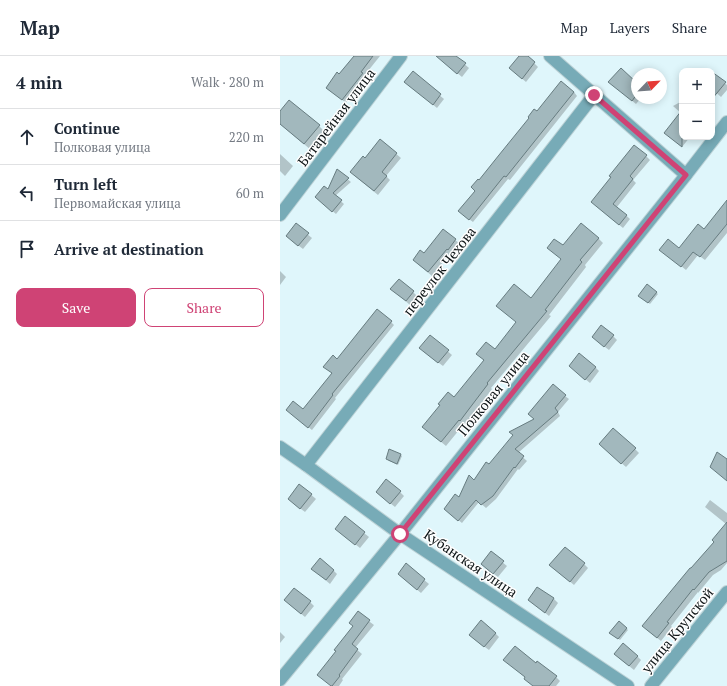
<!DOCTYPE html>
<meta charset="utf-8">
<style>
body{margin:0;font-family:"PT Serif",serif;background:#f2f2f3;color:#1f2937}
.controls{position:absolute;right:12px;top:12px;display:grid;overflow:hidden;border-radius:8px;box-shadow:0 2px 10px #0003}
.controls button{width:36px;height:36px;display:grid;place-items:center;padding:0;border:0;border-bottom:1px solid #e0e1e3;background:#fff;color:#1f2937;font:20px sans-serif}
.compass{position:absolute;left:351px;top:12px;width:36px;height:36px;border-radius:50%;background:#fff;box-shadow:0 2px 10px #0003;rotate:65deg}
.stop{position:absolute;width:12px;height:12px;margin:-9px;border:3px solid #cf4375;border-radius:50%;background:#fff}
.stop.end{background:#cf4375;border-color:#fff;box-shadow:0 1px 4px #0008}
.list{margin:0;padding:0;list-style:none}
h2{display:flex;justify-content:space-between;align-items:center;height:52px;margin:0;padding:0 16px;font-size:17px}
h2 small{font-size:13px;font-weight:400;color:#747a83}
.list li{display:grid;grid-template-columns:26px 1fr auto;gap:12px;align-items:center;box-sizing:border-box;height:56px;padding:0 16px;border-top:1px solid #e0e1e3}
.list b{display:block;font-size:15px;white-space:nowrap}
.list p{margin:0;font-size:13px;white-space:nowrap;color:#747a83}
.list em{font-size:13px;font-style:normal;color:#747a83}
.actions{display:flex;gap:8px;padding:12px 16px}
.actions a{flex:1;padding:9px 0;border:1px solid #cf4375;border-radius:8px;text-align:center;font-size:14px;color:#cf4375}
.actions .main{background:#cf4375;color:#fff}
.icon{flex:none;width:22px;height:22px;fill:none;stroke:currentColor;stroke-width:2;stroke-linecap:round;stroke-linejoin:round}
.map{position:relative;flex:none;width:447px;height:630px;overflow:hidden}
header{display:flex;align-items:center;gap:24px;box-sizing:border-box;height:56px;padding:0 20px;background:#fff;border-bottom:1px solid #e0e1e3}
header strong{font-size:19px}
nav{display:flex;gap:22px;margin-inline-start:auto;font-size:14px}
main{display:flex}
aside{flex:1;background:#fff}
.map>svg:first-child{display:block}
</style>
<header>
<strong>Map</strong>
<nav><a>Map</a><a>Layers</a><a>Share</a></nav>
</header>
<main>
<aside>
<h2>4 min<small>Walk · 280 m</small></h2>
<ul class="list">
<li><svg class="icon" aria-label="ahead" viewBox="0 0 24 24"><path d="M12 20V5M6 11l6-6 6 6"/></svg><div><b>Continue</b><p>Полковая улица</p></div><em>220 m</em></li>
<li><svg class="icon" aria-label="left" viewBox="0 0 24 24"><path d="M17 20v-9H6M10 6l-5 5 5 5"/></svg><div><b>Turn left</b><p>Первомайская улица</p></div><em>60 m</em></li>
<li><svg class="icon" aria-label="arrive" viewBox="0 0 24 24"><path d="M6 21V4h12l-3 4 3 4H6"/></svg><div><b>Arrive at destination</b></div></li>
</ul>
<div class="actions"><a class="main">Save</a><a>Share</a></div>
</aside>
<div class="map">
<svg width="447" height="630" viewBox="0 0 447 630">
<rect width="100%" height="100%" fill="#dff6fb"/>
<g fill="#0003">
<polygon points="75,0 100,0 84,20 86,21 66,47 47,32"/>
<polygon points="166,0 175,0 189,12 182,21 166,8"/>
<polygon points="240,0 247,0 258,11 246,26 234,16"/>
<polygon points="133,17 164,43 157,52 130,30"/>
<polygon points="432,17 447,29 447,34 441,41 432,33"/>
<polygon points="357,28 357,42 361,42 356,48 333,29"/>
<polygon points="294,36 297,40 230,124 228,123 193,166 183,159 196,135 199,125 250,62 257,56"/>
<polygon points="402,45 402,58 393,50"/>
<polygon points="0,56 39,70 45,76 31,94 0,68"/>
<polygon points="402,73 402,81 410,81 402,91 389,80"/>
<polygon points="100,84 121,102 106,120 110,124 98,139 75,120 85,103"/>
<polygon points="0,98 13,110 5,120 0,115"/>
<polygon points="366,100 370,104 353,124 356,127 337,151 350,163 343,172 316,150"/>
<polygon points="57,115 71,126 55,140 64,148 56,158 39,144 48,135"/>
<polygon points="447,146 447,177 425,204 418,199 406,214 385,197 399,193 424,174"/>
<polygon points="16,169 32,182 23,193 11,184"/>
<polygon points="163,174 180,188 172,197 171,196 152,220 138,208 144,198"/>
<polygon points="318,182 323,187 305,209 306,211 269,259 271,260 211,332 212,333 185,369 184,368 166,390 148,375 205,305 202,303 215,294 237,266 251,243 282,203 283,191"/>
<polygon points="0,215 6,221 0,229"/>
<polygon points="368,230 378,238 370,248 361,241"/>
<polygon points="133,236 137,240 130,249 116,237"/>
<polygon points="111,266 114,269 55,342 56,343 32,374 10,357 23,355 53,318 48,314 58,304"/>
<polygon points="150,280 172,299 163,310 144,296"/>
<polygon points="333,280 337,284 329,294 317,285"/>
<polygon points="315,311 319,315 310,327 294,314"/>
<polygon points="285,340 289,343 278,356 280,360 238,397 247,405 239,414 238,413 216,443 206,452 199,446 182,467 168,456 179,443 209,409 255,364"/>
<polygon points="324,392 355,393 359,397 346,411"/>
<polygon points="121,399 122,400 118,409 109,405 107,403"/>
<polygon points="20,429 36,443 25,456 13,447"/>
<polygon points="120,436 124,440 115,451 101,440"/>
<polygon points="430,444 447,457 447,507 441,514 433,519 418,537 418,536 391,570 392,571 381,585 367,574 435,487 446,468 425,451"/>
<polygon points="65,462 89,481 80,492 61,477"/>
<polygon points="211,497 227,510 218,521 206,512"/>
<polygon points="304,508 308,512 294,529 275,513"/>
<polygon points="126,509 149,528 141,537 123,522"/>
<polygon points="53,514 57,518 50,528 37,517"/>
<polygon points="258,532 274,543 278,547 269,560 249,544"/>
<polygon points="30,546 34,550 25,561 9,548"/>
<polygon points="78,557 94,569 75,592 82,598 62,623 63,624 59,630 51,630 57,595 74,570"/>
<polygon points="339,566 348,574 340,584 332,578"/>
<polygon points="0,576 5,581 0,587"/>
<polygon points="215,577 219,581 209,594 194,583"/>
<polygon points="357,600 361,604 354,614 339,602"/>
<polygon points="229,608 256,608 276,621 280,625 276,630 253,630 246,622"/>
</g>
<g fill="#a2b8bd" stroke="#677c80">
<polygon points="74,0 93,0 81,16 83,17 62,44 46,32 57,16 59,18"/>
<polygon points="156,0 176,0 186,7 177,18"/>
<polygon points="239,0 248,0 255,6 242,23 229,12"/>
<polygon points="341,12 357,27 357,38 352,45 328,26"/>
<polygon points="133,15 161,38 153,49 124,26"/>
<polygon points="432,16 446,26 432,43"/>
<polygon points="281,25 294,36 226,121 224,120 189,164 178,155 195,135 191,131 198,123 199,124 219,99 249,62 248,61 254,53 257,55"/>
<polygon points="9,44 40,69 24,88 0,68 0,55"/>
<polygon points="402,54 402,91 384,77"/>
<polygon points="100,83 117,97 102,116 107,120 94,135 70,116 83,100 85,102"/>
<polygon points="354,89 367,99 350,120 353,123 333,148 347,159 339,169 311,146 331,121 329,120"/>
<polygon points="57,113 69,122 53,137 62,144 52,156 35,141 44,130 48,133"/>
<polygon points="447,144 447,168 420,201 413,196 401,211 379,194 388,183 399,192 418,168 424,173"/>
<polygon points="16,167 29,177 18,190 6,180"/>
<polygon points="301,167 319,182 300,204 302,206 265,254 267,255 207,327 208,328 189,353 180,365 179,364 161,386 142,371 160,349 158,348 168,336 174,341 204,304 196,298 206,286 215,293 236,266 216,250 234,228 251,242 281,203 267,192 274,183 283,189"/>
<polygon points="163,173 176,183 168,194 167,193 148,216 133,204 140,194 144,197"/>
<polygon points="119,223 134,235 126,245 110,233"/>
<polygon points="367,228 377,236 368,247 358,240"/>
<polygon points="97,253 112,265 52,338 53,339 28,372 6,354 13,345 23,353 52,317 43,311 53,299 57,303"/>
<polygon points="321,269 334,279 324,291 312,281"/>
<polygon points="150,279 169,294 158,307 139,292"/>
<polygon points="299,297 316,311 305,324 289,310"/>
<polygon points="273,328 286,339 275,352 278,356 235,393 244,400 235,412 234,411 213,440 201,449 196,444 178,465 164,453 175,438 179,441 189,419 194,424 206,406 209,408 233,379 229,376 254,363 248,358"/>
<polygon points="333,372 356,392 341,408 319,388"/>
<polygon points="109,393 121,398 117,408 106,403"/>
<polygon points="437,396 447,403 447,425 430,411"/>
<polygon points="106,423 121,435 110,448 96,436"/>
<polygon points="19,428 32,438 20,453 8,443"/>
<polygon points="65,460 85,476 75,489 55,473"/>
<polygon points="447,466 447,505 429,516 414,534 413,533 387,566 389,567 377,582 362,570 410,512 411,512 434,486 432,484"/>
<polygon points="285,491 305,507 290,526 269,509"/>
<polygon points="211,495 224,505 213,518 201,508"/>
<polygon points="40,502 54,514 46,524 31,513"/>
<polygon points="126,507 145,523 137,534 118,518"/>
<polygon points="257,531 274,542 265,557 248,544"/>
<polygon points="14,532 31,545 21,558 4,544"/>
<polygon points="78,555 90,564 72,588 78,593 59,619 60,620 52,630 51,630 37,619 56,595 54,594 73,570 69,567"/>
<polygon points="201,564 216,577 204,591 189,579"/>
<polygon points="339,565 347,572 338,583 329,577"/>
<polygon points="343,587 358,600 349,610 334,598"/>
<polygon points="235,590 256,607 257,605 277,620 269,630 253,630 244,623 245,621 223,604"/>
</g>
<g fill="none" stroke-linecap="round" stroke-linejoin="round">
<g stroke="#bdd2d6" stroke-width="14">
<g id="minor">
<polyline points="270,0 406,119"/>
<polyline points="0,159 121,0"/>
<polyline points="0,391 26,409 120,478 348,630"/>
<polyline points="26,409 314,39"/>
<polyline points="0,624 120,478 406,119 447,66"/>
<polyline points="371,630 447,536"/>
</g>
</g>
<use href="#minor" stroke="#77abb7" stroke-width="12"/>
</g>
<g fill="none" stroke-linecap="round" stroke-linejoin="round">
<polyline stroke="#cf4375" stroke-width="5" points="120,478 406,119 314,39"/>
</g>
<g text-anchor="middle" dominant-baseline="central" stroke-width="3" stroke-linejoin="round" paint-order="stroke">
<g font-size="14" fill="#0c1416" stroke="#fefefe">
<text transform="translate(56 61) rotate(-53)">Батарейная улица</text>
<text transform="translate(159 215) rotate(-52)">переулок Чехова</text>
<text transform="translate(213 337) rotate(-51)">Полковая улица</text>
<text transform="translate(191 507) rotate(34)">Кубанская улица</text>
<text transform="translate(397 574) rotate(-51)">улица Крупской</text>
</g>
</g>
</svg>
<div class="controls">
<button>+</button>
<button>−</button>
</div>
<svg class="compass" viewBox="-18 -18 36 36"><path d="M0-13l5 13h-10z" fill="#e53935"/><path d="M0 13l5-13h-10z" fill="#747a83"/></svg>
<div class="stop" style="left:120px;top:478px"></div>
<div class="stop end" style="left:314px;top:39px"></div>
</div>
</main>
